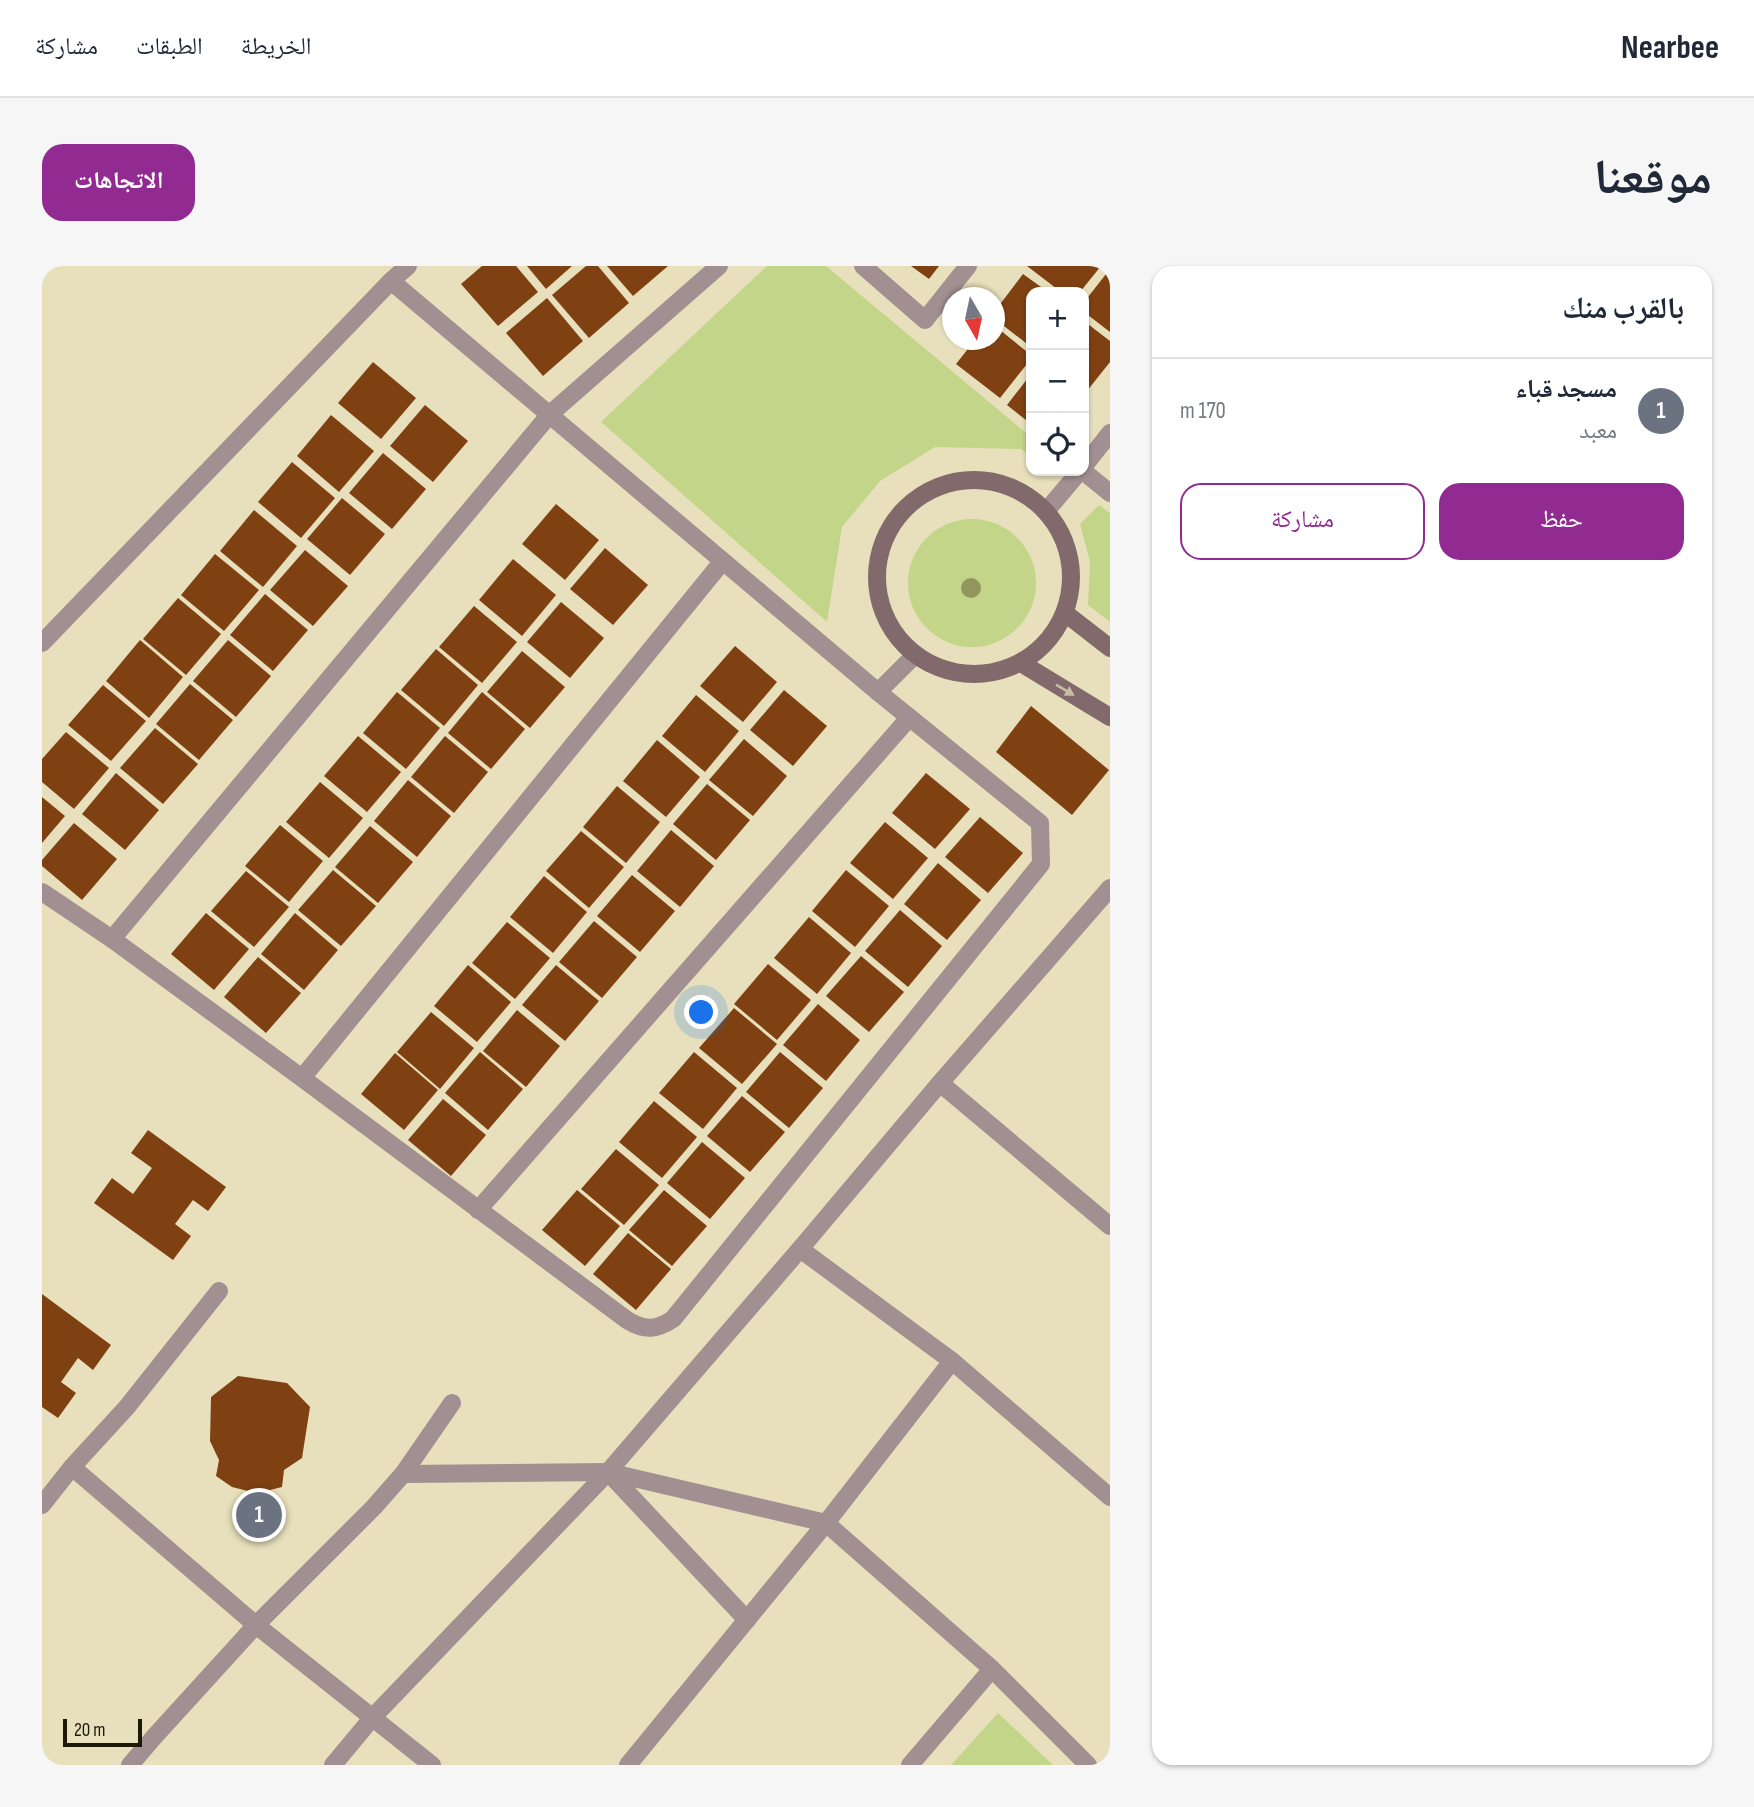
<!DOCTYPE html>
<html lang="ar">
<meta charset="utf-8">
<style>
body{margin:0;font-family:"Sofia Sans Condensed","Noto Naskh Arabic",sans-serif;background:#f6f6f7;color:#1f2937;direction:rtl}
.controls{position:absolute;right:21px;top:21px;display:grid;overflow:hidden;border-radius:14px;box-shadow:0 2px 5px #0004}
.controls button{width:63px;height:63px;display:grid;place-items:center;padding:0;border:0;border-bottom:2px solid #e0e1e3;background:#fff;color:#1f2937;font:35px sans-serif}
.compass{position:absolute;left:900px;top:21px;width:63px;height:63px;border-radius:50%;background:#fff;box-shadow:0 2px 5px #0004;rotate:171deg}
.scale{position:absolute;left:21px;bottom:18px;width:79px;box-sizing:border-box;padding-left:7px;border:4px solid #1c190b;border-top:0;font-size:19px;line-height:24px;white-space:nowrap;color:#1c190b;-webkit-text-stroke:5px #e8e0bc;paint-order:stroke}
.you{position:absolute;left:660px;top:747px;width:24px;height:24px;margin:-18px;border:5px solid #fff;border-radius:50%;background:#1a73e8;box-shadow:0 0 0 10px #1a73e833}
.badge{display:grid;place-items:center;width:46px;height:46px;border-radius:50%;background:#912b91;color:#fff;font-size:23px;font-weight:700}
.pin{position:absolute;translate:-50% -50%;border:4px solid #fff;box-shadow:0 2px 7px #0006}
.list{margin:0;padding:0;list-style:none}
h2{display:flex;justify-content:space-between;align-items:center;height:91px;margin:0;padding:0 28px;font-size:30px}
h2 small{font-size:23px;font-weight:400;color:#747a83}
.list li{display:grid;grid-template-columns:46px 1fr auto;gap:21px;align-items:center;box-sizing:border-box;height:105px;padding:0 28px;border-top:2px solid #e0e1e3}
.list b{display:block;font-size:26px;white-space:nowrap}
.list p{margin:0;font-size:23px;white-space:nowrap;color:#747a83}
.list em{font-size:23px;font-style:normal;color:#747a83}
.actions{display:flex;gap:14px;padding:21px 28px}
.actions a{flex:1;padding:16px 0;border:2px solid #912b91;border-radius:21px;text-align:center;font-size:24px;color:#912b91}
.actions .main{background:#912b91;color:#fff}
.icon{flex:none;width:38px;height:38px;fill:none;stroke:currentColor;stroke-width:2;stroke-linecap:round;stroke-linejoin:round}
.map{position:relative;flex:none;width:1068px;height:1499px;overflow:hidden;direction:ltr;border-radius:21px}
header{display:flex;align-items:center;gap:42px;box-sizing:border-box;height:98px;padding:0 35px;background:#fff;border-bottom:2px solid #e0e1e3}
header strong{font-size:33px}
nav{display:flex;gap:38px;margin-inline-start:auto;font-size:24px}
.intro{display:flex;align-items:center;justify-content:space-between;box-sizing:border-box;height:168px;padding:0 42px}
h1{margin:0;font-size:49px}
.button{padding:18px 32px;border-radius:21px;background:#912b91;color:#fff;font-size:24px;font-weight:700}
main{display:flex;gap:42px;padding:0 42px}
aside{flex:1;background:#fff;border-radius:21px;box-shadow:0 2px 5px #0004}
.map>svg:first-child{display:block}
</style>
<header>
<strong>Nearbee</strong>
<nav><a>الخريطة</a><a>الطبقات</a><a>مشاركة</a></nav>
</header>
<div class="intro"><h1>موقعنا</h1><a class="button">الاتجاهات</a></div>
<main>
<aside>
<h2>بالقرب منك<small></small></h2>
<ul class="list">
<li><span class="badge" style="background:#6b7280">1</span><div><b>مسجد قباء</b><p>معبد</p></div><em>170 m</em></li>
</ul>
<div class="actions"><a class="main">حفظ</a><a>مشاركة</a></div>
</aside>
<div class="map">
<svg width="1068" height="1499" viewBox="0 0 1068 1499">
<rect width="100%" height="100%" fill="#e8e0bc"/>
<g fill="#c2d589">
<polygon points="725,0 784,0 989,171 989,190 979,183 893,181 838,215 800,261 785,356 559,156"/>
<polygon points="1057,239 1068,247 1068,356 1046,339 1048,296 1038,258"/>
<circle cx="930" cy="317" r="64"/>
<polygon points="956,1447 1011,1499 909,1499"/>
</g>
<g fill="#7f4111">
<polygon points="440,0 474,0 496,26 456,60 419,18"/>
<polygon points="485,0 530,0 504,23"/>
<polygon points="544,0 556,0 587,37 547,72 510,29"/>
<polygon points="565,0 626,0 591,30"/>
<polygon points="869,0 897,0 887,13"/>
<polygon points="985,0 1059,0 1038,26 1019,26"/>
<polygon points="1068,3 1068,66 1042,46 1042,36"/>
<polygon points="981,8 1006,26 989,26 989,81 953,53 953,45"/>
<polygon points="505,32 541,75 501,110 464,67"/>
<polygon points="1042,55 1068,75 1068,96 1045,125 1042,122"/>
<polygon points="953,60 989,89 989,93 958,132 914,98 933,74 953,74"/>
<polygon points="331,96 374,132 339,173 296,137"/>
<polygon points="989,108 989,158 965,139"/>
<polygon points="383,139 426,175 391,216 348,180"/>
<polygon points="289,149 332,185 297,226 255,190"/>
<polygon points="341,187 384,223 350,263 307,227"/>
<polygon points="250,196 293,232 259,272 216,236"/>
<polygon points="300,232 343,268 308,309 265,273"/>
<polygon points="514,238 557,274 523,314 480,278"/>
<polygon points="212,244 255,280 221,321 178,285"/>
<polygon points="563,282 606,319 571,359 528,323"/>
<polygon points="263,284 306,320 271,360 228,324"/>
<polygon points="173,288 217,324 182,365 139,329"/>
<polygon points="471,293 514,329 480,370 437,334"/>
<polygon points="223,328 266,364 231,405 188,369"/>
<polygon points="136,332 179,368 144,409 101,373"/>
<polygon points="519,336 562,372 528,412 485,376"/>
<polygon points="432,340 475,376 440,417 397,381"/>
<polygon points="98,374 141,411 107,452 64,415"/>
<polygon points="186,374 229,410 194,451 151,415"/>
<polygon points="693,380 735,416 701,456 658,420"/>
<polygon points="394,383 436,419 402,460 359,424"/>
<polygon points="480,385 523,421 488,462 445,426"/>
<polygon points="148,418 191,454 157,494 114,458"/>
<polygon points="61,419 104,455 69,495 26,459"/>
<polygon points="742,424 785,460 751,500 708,464"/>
<polygon points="355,426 398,462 364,503 321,467"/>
<polygon points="440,426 483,463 449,503 406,467"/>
<polygon points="654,429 697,465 663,506 620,470"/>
<polygon points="989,440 1067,504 1030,549 954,486"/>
<polygon points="113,462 156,498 121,538 78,502"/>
<polygon points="24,466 67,502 32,543 0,516 0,493"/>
<polygon points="316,470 359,506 325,546 282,510"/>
<polygon points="403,470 446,506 412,547 369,511"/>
<polygon points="702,473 745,510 711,550 667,514"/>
<polygon points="615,474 658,511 624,551 581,515"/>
<polygon points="74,507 117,544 83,584 40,548"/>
<polygon points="884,507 928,543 893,583 850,547"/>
<polygon points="366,514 409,550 375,591 332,555"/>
<polygon points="278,516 321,552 287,592 244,556"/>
<polygon points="665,518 708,554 674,594 631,558"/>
<polygon points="575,520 618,556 584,597 541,561"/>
<polygon points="0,531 23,550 0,577"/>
<polygon points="938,551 981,587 946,627 903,591"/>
<polygon points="843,556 886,592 851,633 808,597"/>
<polygon points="32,557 75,593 40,634 0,600 0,594"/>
<polygon points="238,559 281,595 247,636 203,600"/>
<polygon points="328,560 371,596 336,637 293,601"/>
<polygon points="629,564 672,600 638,641 595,605"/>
<polygon points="539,565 582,601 547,642 504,605"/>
<polygon points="896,597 939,634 905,674 862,638"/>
<polygon points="291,604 334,640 299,680 256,644"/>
<polygon points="804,604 847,640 813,681 770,645"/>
<polygon points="204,605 247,641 212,681 169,645"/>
<polygon points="590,609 633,645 598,686 555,650"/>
<polygon points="502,610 545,646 511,687 468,651"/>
<polygon points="858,644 900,680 866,721 823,685"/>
<polygon points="164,647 207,683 172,724 129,688"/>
<polygon points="253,647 296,684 262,724 219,688"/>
<polygon points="767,651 809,687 775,728 732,692"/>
<polygon points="552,655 595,691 560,732 517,696"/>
<polygon points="465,656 508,692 473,733 430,697"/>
<polygon points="819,690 862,726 827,766 784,730"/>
<polygon points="216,691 259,727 224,767 182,731"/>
<polygon points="726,698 769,734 735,774 692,738"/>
<polygon points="426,699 469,736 435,776 392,740"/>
<polygon points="514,699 557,735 523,775 480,739"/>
<polygon points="776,738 818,774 784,815 741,779"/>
<polygon points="692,742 735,778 700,818 657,782"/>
<polygon points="475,744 518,780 484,821 441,785"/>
<polygon points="389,746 432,782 398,823 355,786"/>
<polygon points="438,786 481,823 446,864 403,827"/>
<polygon points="652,786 695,822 661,863 617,827"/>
<polygon points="738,786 781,822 747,862 704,826"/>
<polygon points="353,787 396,824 362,864 319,828"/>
<polygon points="700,830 743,866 708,906 665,870"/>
<polygon points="401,833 444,869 409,910 366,874"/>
<polygon points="612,835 655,871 620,912 577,876"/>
<polygon points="106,864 184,921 166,945 151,934 133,958 149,970 131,994 52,937 70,912 91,928 110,902 89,887"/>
<polygon points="660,876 703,912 668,953 625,917"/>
<polygon points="574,883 617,919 582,959 539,923"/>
<polygon points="535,924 578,960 543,1000 500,964"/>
<polygon points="622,924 665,960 630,1000 587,964"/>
<polygon points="586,967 629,1003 594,1044 551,1008"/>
<polygon points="0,1028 69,1079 51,1104 36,1092 19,1116 34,1127 16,1152 0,1141"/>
<polygon points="196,1110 245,1117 268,1141 260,1192 242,1204 240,1221 220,1226 206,1225 190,1221 174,1210 177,1194 168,1175 169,1131"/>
</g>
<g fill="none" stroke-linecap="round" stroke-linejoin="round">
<g stroke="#a18f91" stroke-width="18">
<polyline points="821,0 883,54 926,0"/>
<polyline points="1042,200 1068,167"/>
<polyline points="1041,205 1068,227"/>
<polyline points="1005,244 1038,205"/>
<polyline points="0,377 349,15 366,0"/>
<polyline points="836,426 873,389"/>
<path d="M0,626L70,673L260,812L585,1054C603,1065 614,1064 631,1053L999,598L998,557L836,426L349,15"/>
<polyline points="70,673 508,148 677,0"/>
<polyline points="260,812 680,296"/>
<polyline points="898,817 1068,960"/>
<polyline points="436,944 867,452"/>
<polyline points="758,983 910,1095 1068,1231"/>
<polyline points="30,1201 214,1359 390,1499"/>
<polyline points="566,1206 784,1257 950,1403 1046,1499"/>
<polyline points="361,1208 566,1206 705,1354"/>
<polyline points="0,1239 30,1201 85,1141 177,1025"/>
<polyline points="88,1499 112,1471 214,1359 332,1241 361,1208 410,1137"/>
<polyline points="291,1499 331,1451 566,1206 758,983 898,817 1068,622"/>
<polyline points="586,1499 784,1257 910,1095"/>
<polyline points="868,1499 950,1403"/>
</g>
<g stroke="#82696c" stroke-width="18">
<circle cx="932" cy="311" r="97"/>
<polyline points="1023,347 1068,382"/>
<polyline points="979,397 1068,451"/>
</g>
</g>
<circle fill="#92965e" cx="929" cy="322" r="10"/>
<defs><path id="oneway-solid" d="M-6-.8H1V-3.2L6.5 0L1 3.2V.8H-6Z" transform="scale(1.75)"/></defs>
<use fill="#c9bca4" href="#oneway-solid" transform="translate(1023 424) rotate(31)"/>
</svg>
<div class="controls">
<button>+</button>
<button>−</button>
<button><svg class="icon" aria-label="locate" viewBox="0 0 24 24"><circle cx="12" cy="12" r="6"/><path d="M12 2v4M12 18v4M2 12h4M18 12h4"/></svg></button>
</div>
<svg class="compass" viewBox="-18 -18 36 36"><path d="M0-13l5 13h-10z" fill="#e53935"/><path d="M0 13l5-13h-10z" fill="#747a83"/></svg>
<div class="scale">20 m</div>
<div class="you"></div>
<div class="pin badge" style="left:217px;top:1249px;background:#6b7280">1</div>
</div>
</main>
